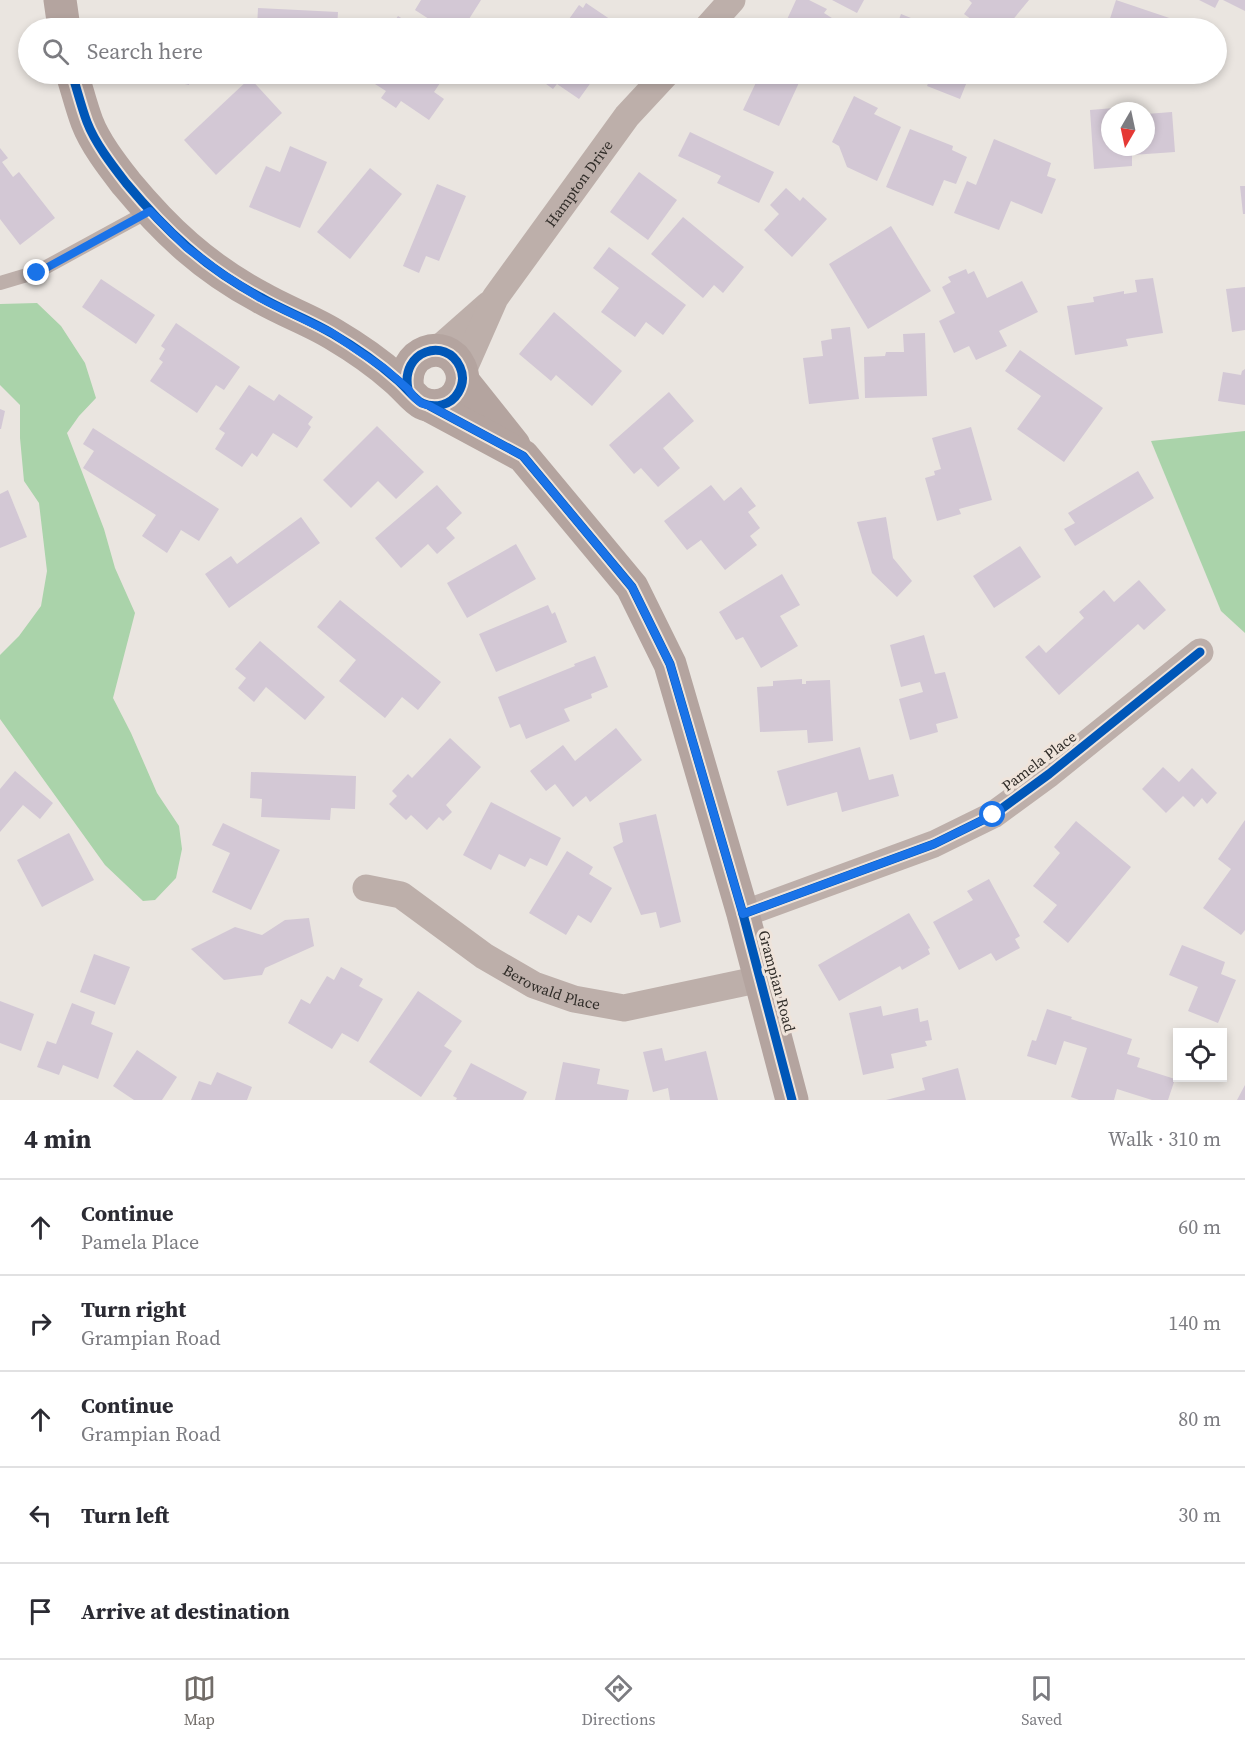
<!DOCTYPE html>
<meta charset="utf-8">
<style>
body{margin:0;font-family:"Source Serif 4",serif;background:#f2f2f3;color:#2b2b33}
.controls{position:absolute;right:18px;bottom:18px;display:grid;overflow:hidden;border-radius:0px;box-shadow:0 3px 9px #0003}
.controls button{width:54px;height:54px;display:grid;place-items:center;padding:0;border:0;border-bottom:2px solid #e1e1e2;background:#fff;color:#2b2b33;font:30px sans-serif}
.compass{position:absolute;left:1101px;top:102px;width:54px;height:54px;border-radius:50%;background:#fff;box-shadow:0 3px 9px #0003;rotate:189deg}
.stop{position:absolute;width:18px;height:18px;margin:-14px;border:4px solid #1a73e8;border-radius:50%;background:#fff}
.stop.end{background:#1a73e8;border-color:#fff;box-shadow:0 2px 6px #0008}
.list{margin:0;padding:0;list-style:none}
h2{display:flex;justify-content:space-between;align-items:center;height:78px;margin:0;padding:0 24px;font-size:26px}
h2 small{font-size:20px;font-weight:400;color:#7c7c81}
.list li{display:grid;grid-template-columns:39px 1fr auto;gap:18px;align-items:center;box-sizing:border-box;height:96px;padding:0 24px;border-top:2px solid #e1e1e2}
.list b{display:block;font-size:22px;white-space:nowrap}
.list p{margin:0;font-size:20px;white-space:nowrap;color:#7c7c81}
.list em{font-size:20px;font-style:normal;color:#7c7c81}
.icon{flex:none;width:33px;height:33px;fill:none;stroke:currentColor;stroke-width:2;stroke-linecap:round;stroke-linejoin:round}
.map{position:relative;flex:none;width:1245px;height:1100px;overflow:hidden}
.search{position:absolute;background:#fff;box-shadow:0 3px 9px #0003;left:18px;right:18px;top:18px;height:66px;display:flex;align-items:center;gap:15px;box-sizing:border-box;padding:0 21px;border-radius:33px;color:#7c7c81;font-size:22px}
.sheet{height:558px;background:#fff}
nav{display:flex;justify-content:space-around;align-items:center;box-sizing:border-box;height:84px;border-top:2px solid #e1e1e2;background:#fff;font-size:16px;color:#7c7c81}
nav a{display:grid;justify-items:center;gap:3px}
nav .on{color:#726d69}
.map>svg:first-child{display:block}
</style>
<div class="map">
<svg width="1245" height="1100" viewBox="0 0 1245 1100">
<rect width="100%" height="100%" fill="#eae5e0"/>
<g fill="#aad3aa">
<polygon points="37,303 61,326 85,363 96,398 79,416 67,433 104,529 115,568 135,613 113,698 131,733 157,793 179,826 182,849 176,878 155,900 143,901 105,865 0,719 0,655 19,636 41,606 47,571 39,503 24,481 20,438 20,405 0,385 0,304"/>
<polygon points="1245,431 1245,633 1221,611 1151,441"/>
</g>
<g fill="#d3c8d5">
<polygon points="421,0 481,0 464,27 450,18 443,28 415,10"/>
<polygon points="796,0 809,0 827,9 824,13 835,20 830,28 783,28"/>
<polygon points="832,0 864,0 857,13"/>
<polygon points="969,0 1029,0 1006,28 1003,26 1002,28 983,28 964,14 972,3"/>
<polygon points="1116,0 1199,28 1107,28"/>
<polygon points="1199,0 1219,0 1215,8"/>
<polygon points="1223,0 1245,0 1245,11"/>
<polygon points="586,3 623,28 568,28 571,25 567,22 579,5 583,8"/>
<polygon points="258,8 338,12 337,28 257,28"/>
<polygon points="901,14 936,28 896,28"/>
<polygon points="398,16 417,28 390,28"/>
<polygon points="144,74 211,74 209,84 190,80 189,85"/>
<polygon points="375,74 446,74 434,92 444,99 429,120 401,101 396,108 381,98 386,91 375,84 380,76"/>
<polygon points="536,74 597,74 579,99 557,84 553,89 535,76"/>
<polygon points="760,74 803,74 779,126 743,110"/>
<polygon points="925,74 970,74 960,99 927,86 931,76"/>
<polygon points="250,78 282,113 216,175 184,140"/>
<polygon points="854,96 878,108 874,114 901,127 877,181 847,167 839,146 832,142"/>
<polygon points="1126,107 1126,111 1110,111 1110,147 1146,147 1146,114 1172,112 1175,152 1132,155 1132,166 1094,169 1090,110"/>
<polygon points="910,129 953,146 952,150 967,157 956,184 944,180 933,206 886,187"/>
<polygon points="690,132 774,172 759,203 717,183 721,176 678,156"/>
<polygon points="994,139 1051,163 1047,176 1056,179 1042,214 1011,201 999,230 954,213 967,181 976,185"/>
<polygon points="290,146 327,162 300,228 249,207 266,166 280,172"/>
<polygon points="0,148 8,158 2,162 13,177 19,172 55,218 20,245 0,219"/>
<polygon points="370,168 402,194 350,259 317,232"/>
<polygon points="639,172 677,200 648,240 610,212"/>
<polygon points="437,184 466,196 439,261 426,256 419,273 403,266"/>
<polygon points="1240,186 1245,186 1245,214 1243,214"/>
<polygon points="786,188 800,201 803,197 827,219 792,257 764,230 779,214 770,205"/>
<polygon points="683,217 744,267 723,293 714,285 703,298 651,254"/>
<polygon points="891,226 931,291 868,329 829,264"/>
<polygon points="609,247 686,305 663,335 646,322 635,337 601,312 619,288 593,268"/>
<polygon points="966,269 968,274 974,271 987,298 1022,281 1038,312 999,331 1007,346 976,360 969,346 954,353 939,321 955,313 942,287 951,282 948,277"/>
<polygon points="1153,278 1163,333 1126,339 1128,346 1075,355 1067,306 1094,302 1093,297 1124,291 1124,294 1137,292 1135,280"/>
<polygon points="101,279 155,315 136,344 82,307"/>
<polygon points="1245,287 1245,330 1232,332 1226,289"/>
<polygon points="554,312 622,371 592,406 556,375 551,381 519,354"/>
<polygon points="176,323 240,367 224,390 216,385 197,413 150,381 163,362 159,359 165,349 161,346"/>
<polygon points="850,327 859,399 809,404 803,358 823,356 821,341 832,339 831,329"/>
<polygon points="925,333 927,396 865,398 864,357 885,356 886,352 904,352 903,334"/>
<polygon points="1020,350 1103,408 1064,462 1017,429 1041,396 1005,371"/>
<polygon points="1245,369 1245,405 1218,401 1223,372 1241,375 1242,371"/>
<polygon points="249,385 274,401 279,394 313,417 308,424 311,427 297,448 273,433 257,457 252,453 242,467 215,449 225,433 219,429"/>
<polygon points="669,392 694,421 663,448 680,468 658,487 641,468 634,474 609,445"/>
<polygon points="0,409 5,411 1,429 0,429"/>
<polygon points="377,426 424,472 396,499 378,481 351,508 323,480"/>
<polygon points="971,427 992,500 959,509 961,514 937,521 925,478 935,475 934,471 941,469 932,438"/>
<polygon points="93,428 219,509 199,541 181,530 167,553 142,536 156,515 83,468 94,451 83,444"/>
<polygon points="1138,471 1154,498 1075,546 1064,529 1075,523 1068,513"/>
<polygon points="437,485 462,513 446,528 455,538 437,554 428,544 401,568 375,538"/>
<polygon points="711,485 724,501 741,487 756,506 748,512 760,528 750,536 757,545 725,570 701,540 687,550 664,521"/>
<polygon points="8,490 27,537 0,548 0,494"/>
<polygon points="301,517 320,543 229,608 205,574 231,556 237,564"/>
<polygon points="886,517 893,558 912,581 897,597 872,573 857,522"/>
<polygon points="516,544 536,579 467,618 447,583"/>
<polygon points="1020,546 1041,577 994,608 973,576"/>
<polygon points="782,574 800,605 780,616 798,646 761,668 743,637 736,640 719,612"/>
<polygon points="1139,580 1166,610 1144,630 1138,624 1059,695 1025,657 1039,645 1046,653 1084,618 1079,612 1104,590 1114,602"/>
<polygon points="340,600 441,682 418,710 402,697 385,718 339,681 356,660 317,627"/>
<polygon points="548,605 552,614 555,612 567,642 496,672 479,634"/>
<polygon points="924,635 935,674 945,672 958,718 936,724 938,732 910,740 899,699 923,692 920,682 901,687 890,645"/>
<polygon points="260,641 325,697 305,720 266,687 254,702 238,688 246,678 235,669"/>
<polygon points="595,656 608,687 591,694 592,698 564,709 570,721 526,739 520,724 510,728 498,697 575,666 574,664"/>
<polygon points="802,679 802,684 806,684 806,681 830,680 833,741 808,743 807,730 760,732 757,687 773,686 773,681"/>
<polygon points="616,728 642,760 590,802 586,796 573,807 555,784 546,791 530,771 563,745 575,761"/>
<polygon points="450,738 481,767 446,805 452,812 443,821 439,817 427,830 411,815 406,820 389,804 397,796 392,791 408,774 412,778"/>
<polygon points="860,747 869,780 893,774 899,796 842,812 837,792 787,806 777,771"/>
<polygon points="1163,767 1179,782 1192,768 1217,793 1207,804 1202,798 1194,807 1183,796 1166,813 1142,789"/>
<polygon points="15,771 53,803 40,819 23,805 0,832 0,789"/>
<polygon points="251,772 356,776 355,809 331,808 330,820 261,817 262,799 250,798"/>
<polygon points="491,802 561,838 547,866 530,858 525,867 499,854 491,870 463,855"/>
<polygon points="656,814 681,922 660,928 656,912 641,915 613,847 623,842 619,823"/>
<polygon points="1245,820 1245,930 1241,935 1203,908 1231,869 1218,859"/>
<polygon points="1076,821 1131,867 1068,943 1043,922 1057,905 1033,886 1060,853 1054,847"/>
<polygon points="223,823 280,850 251,910 212,892 230,853 212,845"/>
<polygon points="69,833 94,880 42,907 17,860"/>
<polygon points="567,851 593,867 589,874 612,888 591,923 578,915 566,935 529,913"/>
<polygon points="989,879 1020,936 1015,939 1020,948 996,961 991,953 959,970 933,922 973,900 967,891"/>
<polygon points="909,913 930,948 928,949 930,954 902,970 900,966 839,1001 818,965"/>
<polygon points="309,918 314,946 265,968 262,975 224,980 191,949 235,927 262,935 285,920"/>
<polygon points="1182,945 1225,962 1221,974 1236,980 1218,1023 1188,1011 1198,987 1169,975"/>
<polygon points="94,954 130,967 115,1005 80,992"/>
<polygon points="341,967 363,979 359,986 383,999 358,1042 342,1033 332,1049 288,1023 301,999 310,1004 327,976 334,980"/>
<polygon points="418,991 462,1021 444,1046 452,1051 421,1097 369,1062"/>
<polygon points="0,1001 34,1014 21,1051 0,1043"/>
<polygon points="72,1003 95,1012 91,1024 113,1033 98,1079 63,1065 59,1075 37,1067 47,1041 56,1044"/>
<polygon points="881,1006 883,1016 918,1008 920,1022 928,1020 932,1040 925,1041 927,1046 891,1054 894,1068 863,1075 849,1013"/>
<polygon points="1047,1009 1072,1017 1071,1019 1132,1039 1127,1054 1140,1058 1137,1067 1175,1079 1168,1100 1152,1100 1117,1089 1114,1100 1079,1100 1071,1097 1087,1048 1064,1041 1056,1065 1027,1056 1032,1040 1036,1041"/>
<polygon points="662,1048 665,1061 706,1051 718,1100 670,1100 668,1088 653,1092 643,1052"/>
<polygon points="137,1050 177,1077 162,1100 134,1100 113,1086"/>
<polygon points="563,1062 600,1069 597,1084 629,1090 627,1100 555,1100"/>
<polygon points="471,1063 527,1092 523,1100 456,1100 457,1098 453,1096"/>
<polygon points="958,1068 966,1100 886,1100 925,1090 922,1078"/>
<polygon points="217,1072 252,1087 247,1100 191,1100 199,1081 211,1085"/>
<polygon points="1245,1085 1245,1100 1237,1100"/>
</g>
<g fill="none" stroke-linecap="round" stroke-linejoin="round">
<polyline stroke="#bdafaa" stroke-width="14" points="0,283 37,272 149,211"/>
<g stroke="#bdafaa" stroke-width="27">
<polyline points="707,28 732,0"/>
<polyline points="437,350 488,305"/>
<path id="s1" d="M462,373L495,298L627,116L666,74"/>
<path id="s2" d="M366,888L401,895L484,956L534,985L574,999L624,1008L761,979"/>
<polyline points="743,914 934,844 993,815 1049,774 1200,652"/>
</g>
<g stroke="#b4a49f" stroke-width="33">
<polyline points="60,0 64,28"/>
<path d="M72,74C77,89 81,106 87,122C95,143 112,165 126,183C166,231 204,267 260,297C284,311 310,320 333,334C355,347 377,362 396,379C404,385 415,400 422,403C435,409 451,405 458,393C463,385 464,376 460,367C446,336 400,351 408,389"/>
<polyline points="463,381 514,445"/>
<polyline points="430,406 523,456 632,587 670,664 743,914 792,1100"/>
</g>
<g stroke="#efe4db" stroke-width="13">
<g id="cycleway">
<path d="M72,74C77,89 81,106 87,122C95,143 112,165 126,183C166,231 204,267 260,297C284,311 310,320 333,334C355,347 377,362 396,379C404,385 415,400 422,403C435,409 451,405 458,393C463,385 464,376 460,367C446,336 400,351 408,389"/>
<polyline points="430,406 523,456 632,587 670,664 743,914 792,1100"/>
<polyline points="743,914 934,844 993,815 1049,774 1200,652"/>
</g>
</g>
<use href="#cycleway" stroke="#0057b8" stroke-width="9"/>
</g>
<g fill="none" stroke-linecap="round" stroke-linejoin="round">
<polyline stroke="#1a73e8" stroke-width="8" points="37,273 150,211 186,247 222,274 260,298 332,333 385,369 408,389 414,397 421,403 430,406 523,456 632,587 670,664 743,914 934,844 993,815"/>
</g>
<g text-anchor="middle" dominant-baseline="central" stroke-width="6" stroke-linejoin="round" paint-order="stroke">
<g font-size="15" fill="#312d29" stroke="#efe4db">
<text stroke="none"><textPath href="#s1" startOffset="224">Hampton Drive</textPath></text>
<text transform="translate(1039 761) rotate(-37)">Pamela Place</text>
<text transform="translate(777 981) rotate(75)">Grampian Road</text>
<text stroke="none"><textPath href="#s2" startOffset="214">Berowald Place</textPath></text>
</g>
</g>
</svg>
<div class="controls">
<button><svg class="icon" aria-label="locate" viewBox="0 0 24 24"><circle cx="12" cy="12" r="6"/><path d="M12 2v4M12 18v4M2 12h4M18 12h4"/></svg></button>
</div>
<svg class="compass" viewBox="-18 -18 36 36"><path d="M0-13l5 13h-10z" fill="#e53935"/><path d="M0 13l5-13h-10z" fill="#7c7c81"/></svg>
<div class="stop" style="left:993px;top:815px"></div>
<div class="stop end" style="left:37px;top:273px"></div>
<div class="search"><svg class="icon" aria-label="search" viewBox="0 0 24 24"><circle cx="10" cy="10" r="6"/><path d="M15 15l6 6"/></svg>Search here</div>
</div>
<section class="sheet">
<h2>4 min<small>Walk · 310 m</small></h2>
<ul class="list">
<li><svg class="icon" aria-label="ahead" viewBox="0 0 24 24"><path d="M12 20V5M6 11l6-6 6 6"/></svg><div><b>Continue</b><p>Pamela Place</p></div><em>60 m</em></li>
<li><svg class="icon" aria-label="right" viewBox="0 0 24 24"><path d="M7 20v-9h11M14 6l5 5-5 5"/></svg><div><b>Turn right</b><p>Grampian Road</p></div><em>140 m</em></li>
<li><svg class="icon" aria-label="ahead" viewBox="0 0 24 24"><path d="M12 20V5M6 11l6-6 6 6"/></svg><div><b>Continue</b><p>Grampian Road</p></div><em>80 m</em></li>
<li><svg class="icon" aria-label="left" viewBox="0 0 24 24"><path d="M17 20v-9H6M10 6l-5 5 5 5"/></svg><div><b>Turn left</b></div><em>30 m</em></li>
<li><svg class="icon" aria-label="arrive" viewBox="0 0 24 24"><path d="M6 21V4h12l-3 4 3 4H6"/></svg><div><b>Arrive at destination</b></div></li>
</ul>
</section>
<nav>
<a class="on"><svg class="icon" aria-label="map" viewBox="0 0 24 24"><path d="M3 6l6-2 6 2 6-2v14l-6 2-6-2-6 2zM9 4v14M15 6v14"/></svg>Map</a>
<a><svg class="icon" aria-label="directions" viewBox="0 0 24 24"><path d="M12 3l9 9-9 9-9-9zM9 14v-3h6M13 9l2 2-2 2"/></svg>Directions</a>
<a><svg class="icon" aria-label="saved" viewBox="0 0 24 24"><path d="M7 4h10v16l-5-4-5 4z"/></svg>Saved</a>
</nav>
